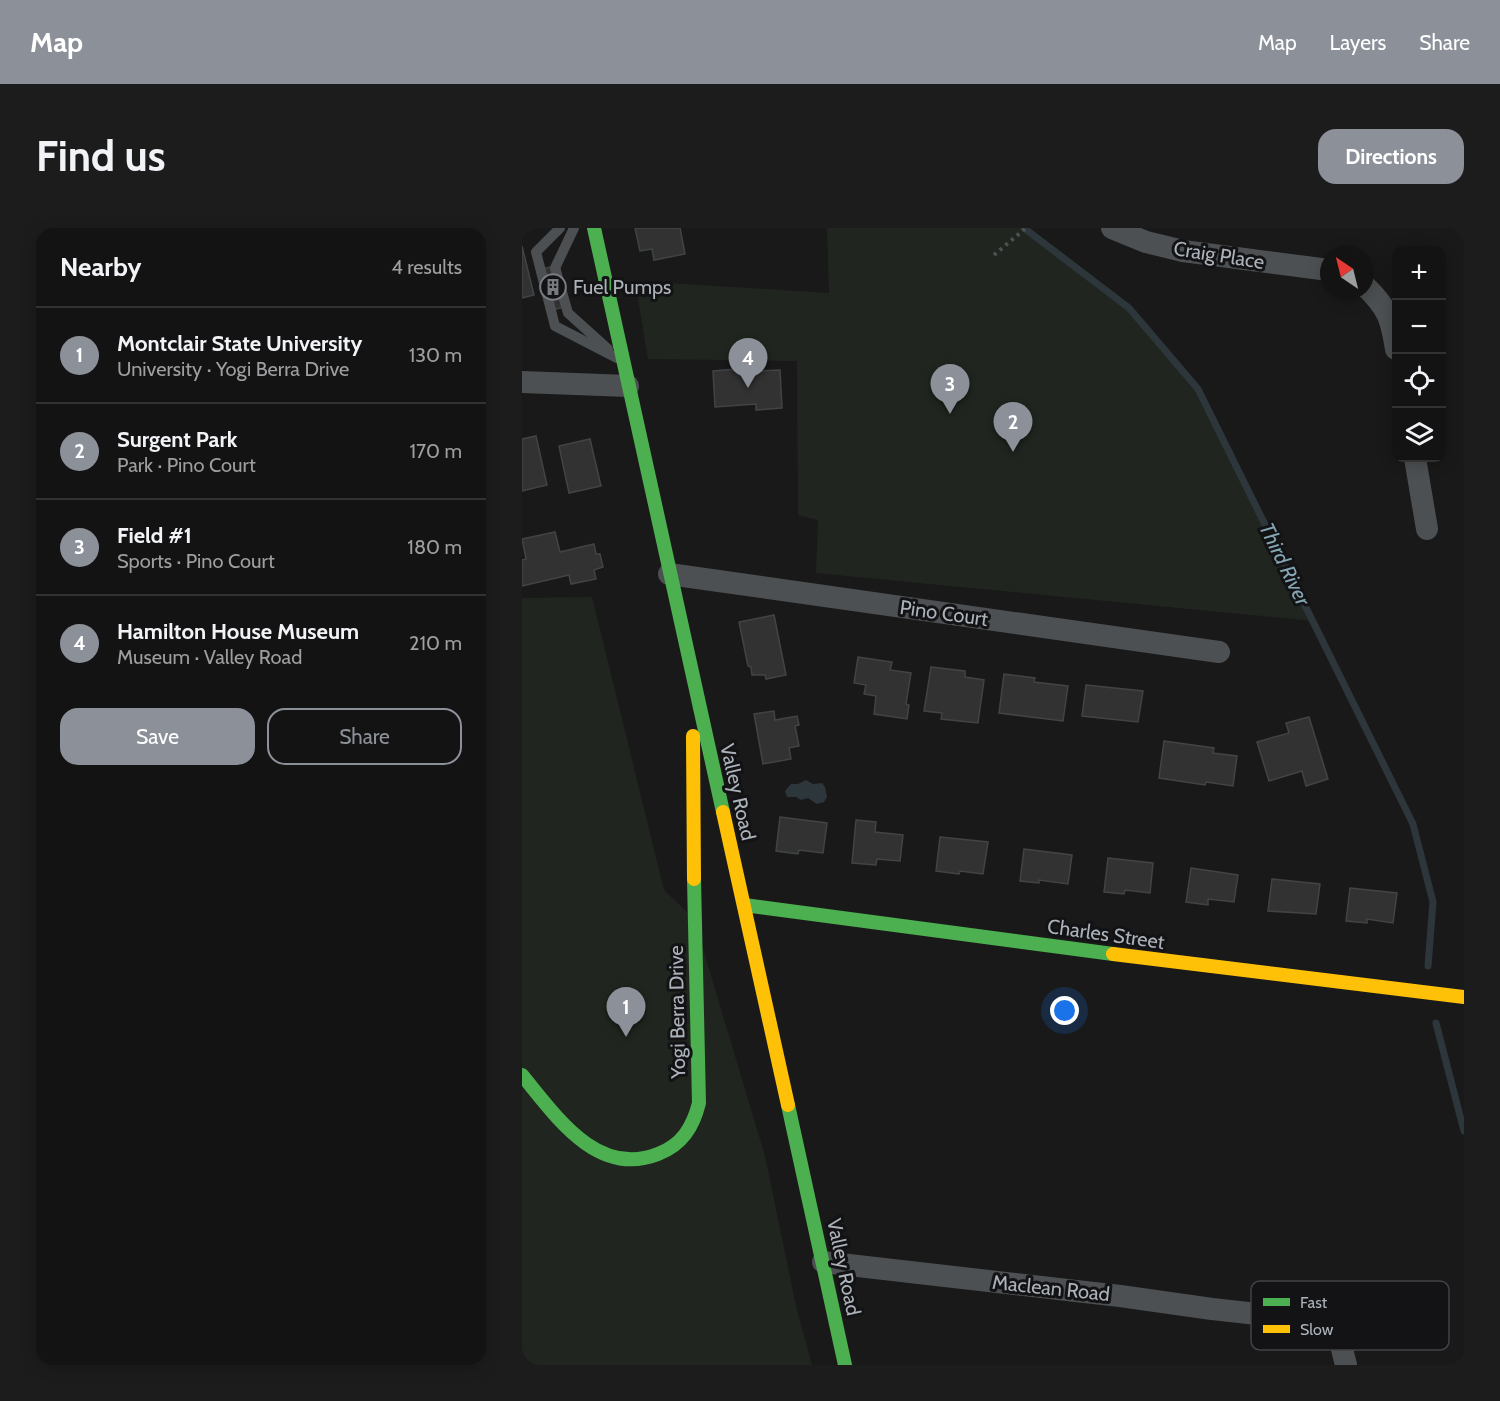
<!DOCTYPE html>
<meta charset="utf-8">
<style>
body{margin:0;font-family:Cabin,sans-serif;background:#1c1c1c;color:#f1f3f6}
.controls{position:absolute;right:18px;top:18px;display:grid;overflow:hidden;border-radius:12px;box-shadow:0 3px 15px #0003}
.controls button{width:54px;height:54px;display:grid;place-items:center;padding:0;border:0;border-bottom:2px solid #323233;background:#131313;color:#f1f3f6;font:30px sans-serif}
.compass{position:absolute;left:798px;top:18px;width:54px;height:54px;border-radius:50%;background:#131313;box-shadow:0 3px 15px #0003;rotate:325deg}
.you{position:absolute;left:543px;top:783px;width:21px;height:21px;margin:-15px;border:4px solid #fff;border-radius:50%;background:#1a73e8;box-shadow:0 0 0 9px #1a73e833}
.badge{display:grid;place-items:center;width:39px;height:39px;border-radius:50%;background:#8c9099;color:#fff;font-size:20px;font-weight:700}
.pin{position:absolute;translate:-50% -50px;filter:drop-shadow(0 2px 3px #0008)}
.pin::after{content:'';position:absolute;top:32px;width:21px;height:18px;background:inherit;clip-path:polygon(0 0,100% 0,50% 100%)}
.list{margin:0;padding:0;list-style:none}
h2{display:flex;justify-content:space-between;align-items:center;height:78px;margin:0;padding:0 24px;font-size:26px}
h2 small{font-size:20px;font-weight:400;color:#9d9ea0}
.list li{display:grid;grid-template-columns:39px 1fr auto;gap:18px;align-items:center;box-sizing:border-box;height:96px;padding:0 24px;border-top:2px solid #323233}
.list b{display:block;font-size:22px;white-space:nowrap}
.list p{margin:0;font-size:20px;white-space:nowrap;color:#9d9ea0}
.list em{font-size:20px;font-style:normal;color:#9d9ea0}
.actions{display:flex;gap:12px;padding:18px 24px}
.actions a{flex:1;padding:14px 0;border:2px solid #8c9099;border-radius:18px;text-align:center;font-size:21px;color:#8c9099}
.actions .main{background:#8c9099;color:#fff}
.icon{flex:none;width:33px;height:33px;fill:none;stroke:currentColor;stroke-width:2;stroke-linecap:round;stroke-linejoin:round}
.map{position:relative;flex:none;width:942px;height:1137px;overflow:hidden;border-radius:18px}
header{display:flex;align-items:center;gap:36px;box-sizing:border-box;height:84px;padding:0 30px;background:#8c9099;color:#fff}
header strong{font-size:28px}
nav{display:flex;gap:33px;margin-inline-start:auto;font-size:21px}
.intro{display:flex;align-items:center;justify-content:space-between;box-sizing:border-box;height:144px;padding:0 36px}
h1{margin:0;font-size:42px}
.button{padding:15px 27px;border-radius:18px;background:#8c9099;color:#fff;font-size:21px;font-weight:700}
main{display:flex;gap:36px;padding:0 36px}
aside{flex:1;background:#131313;border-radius:18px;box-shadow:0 3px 15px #0003}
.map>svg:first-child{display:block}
</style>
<header>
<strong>Map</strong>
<nav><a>Map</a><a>Layers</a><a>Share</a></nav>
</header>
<div class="intro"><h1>Find us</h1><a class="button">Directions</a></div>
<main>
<aside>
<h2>Nearby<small>4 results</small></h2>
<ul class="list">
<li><span class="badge">1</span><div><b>Montclair State University</b><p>University · Yogi Berra Drive</p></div><em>130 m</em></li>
<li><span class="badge">2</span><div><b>Surgent Park</b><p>Park · Pino Court</p></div><em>170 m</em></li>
<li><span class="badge">3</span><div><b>Field #1</b><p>Sports · Pino Court</p></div><em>180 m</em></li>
<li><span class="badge">4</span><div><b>Hamilton House Museum</b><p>Museum · Valley Road</p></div><em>210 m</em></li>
</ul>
<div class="actions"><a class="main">Save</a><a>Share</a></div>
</aside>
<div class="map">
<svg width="942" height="1137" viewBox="0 0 942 1137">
<rect width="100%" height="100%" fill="#191919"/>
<g fill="#20261f">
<polygon points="305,0 502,0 607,80 676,161 791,393 294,345 296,292 276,287 275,133 126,131 113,53 307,65"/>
<polygon points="70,369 142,662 172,691 243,928 274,1078 290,1137 0,1137 0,370"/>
</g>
<polygon fill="#2d373b" points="284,552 291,556 300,555 303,559 305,569 302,574 295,576 286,570 279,572 274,569 265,569 263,563 269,556 276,556"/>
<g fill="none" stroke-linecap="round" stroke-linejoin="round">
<g stroke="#2d373b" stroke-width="7">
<polyline points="502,0 607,80 676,161 891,596 911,674 906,738"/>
<polyline points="914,795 942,903"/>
</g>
</g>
<g fill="#323233" stroke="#414445" stroke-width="1.5">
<polygon points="113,0 159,0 158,0 163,26 132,32 130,21 118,23"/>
<polygon points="0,18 12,67 0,70"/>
<polygon points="37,37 46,78 26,83 16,42"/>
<polygon points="237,139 237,143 258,142 260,180 234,182 234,176 193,179 191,143"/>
<polygon points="14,208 25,257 0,263 0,211"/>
<polygon points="68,211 79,258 47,265 37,218"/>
<polygon points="33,304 38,324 72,316 74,326 78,326 81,339 72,342 74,351 49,356 47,347 0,358 0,332 4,331 0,311"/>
<polygon points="252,387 264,447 244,451 243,447 230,447 229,439 226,438 217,394"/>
<polygon points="336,429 370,434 368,442 389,445 384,476 387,477 385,491 352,486 354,468 342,466 344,457 332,455"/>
<polygon points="409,439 443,443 443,449 462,452 456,495 419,491 420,485 402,483"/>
<polygon points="482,446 513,450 512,454 546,458 541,493 477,485"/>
<polygon points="564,457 621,463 616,494 560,488"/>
<polygon points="252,483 253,492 275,488 277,497 273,498 277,518 267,520 269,531 241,536 232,486"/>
<polygon points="787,489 806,551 784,558 780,543 747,553 735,514 767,505 764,495"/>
<polygon points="642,513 692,520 691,525 715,528 711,558 684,554 683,557 637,550"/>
<polygon points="258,589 305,595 301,625 277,622 276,626 254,623"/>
<polygon points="334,592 354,594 353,604 381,607 378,633 355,631 354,637 330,635"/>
<polygon points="418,609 466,614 461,646 438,643 437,646 414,643"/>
<polygon points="502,621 550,627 546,656 517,652 517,655 498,653"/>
<polygon points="586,630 631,635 628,665 603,662 602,666 582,664"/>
<polygon points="669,640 716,647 712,674 686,671 686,677 664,674"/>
<polygon points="750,651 798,656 794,686 746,683"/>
<polygon points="828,660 875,665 871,695 845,691 845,695 824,693"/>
</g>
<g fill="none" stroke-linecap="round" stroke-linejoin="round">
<polyline stroke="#4f5053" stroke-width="4" stroke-dasharray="3 4.5" stroke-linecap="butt" points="472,27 504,0"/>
<g stroke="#4d5052" stroke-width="10">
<polyline points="38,0 14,24 33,98 95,130"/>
<polyline points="52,0 33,40 46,85 86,121"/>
</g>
<g stroke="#4d5052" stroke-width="22">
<polyline points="590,0 624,14 661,23 807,42"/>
<path d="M843,58C866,80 869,90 874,121"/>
<polyline points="0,154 106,158"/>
<polyline points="893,230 905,301"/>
<polyline points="147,346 697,424"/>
<polyline points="301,1034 598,1068 690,1081 780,1091 795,1096 808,1104 819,1117 824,1137"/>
</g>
<g stroke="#4caf50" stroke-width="14">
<polyline points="72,0 201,584"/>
<polyline points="222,677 591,726"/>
<path d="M0,847C34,888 75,950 136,926C160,917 171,899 177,875L172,651"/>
<polyline points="266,877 323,1137"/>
</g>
<g stroke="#ffc107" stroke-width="14">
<polyline points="171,508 172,651"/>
<polyline points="201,584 266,877"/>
<polyline points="591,726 942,769"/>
</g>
</g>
<defs>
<g id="building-ring" transform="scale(1.35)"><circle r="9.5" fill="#131315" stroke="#787c81" stroke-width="1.5"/><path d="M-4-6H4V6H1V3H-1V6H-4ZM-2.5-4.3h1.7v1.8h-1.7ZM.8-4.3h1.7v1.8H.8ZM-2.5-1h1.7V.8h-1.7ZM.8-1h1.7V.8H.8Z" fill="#787c81"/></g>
</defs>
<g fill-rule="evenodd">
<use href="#building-ring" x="31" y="59"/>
</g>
<g text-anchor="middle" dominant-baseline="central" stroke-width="6" stroke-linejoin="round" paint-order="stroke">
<g font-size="20" fill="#abb2b9" stroke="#131315">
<text transform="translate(697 27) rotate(9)">Craig Place</text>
<text transform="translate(422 385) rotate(8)">Pino Court</text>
<text transform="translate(216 564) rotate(77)">Valley Road</text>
<text transform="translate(584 706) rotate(8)">Charles Street</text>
<text transform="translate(155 784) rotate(-91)">Yogi Berra Drive</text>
<text transform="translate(322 1039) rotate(78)">Valley Road</text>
<text transform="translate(529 1060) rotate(6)">Maclean Road</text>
</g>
<g font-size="20" fill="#abb2b9" stroke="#131315" text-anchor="start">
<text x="51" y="59">Fuel Pumps</text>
</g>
<g font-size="21" font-style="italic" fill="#84a6b2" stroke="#131315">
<text transform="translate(763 336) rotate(64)">Third River</text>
</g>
</g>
<rect x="729" y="1053" width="198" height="69" rx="9" fill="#131315" stroke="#414346" stroke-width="1.5"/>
<rect x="741" y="1070" width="27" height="8" fill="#4caf50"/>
<rect x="741" y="1097" width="27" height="8" fill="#ffc107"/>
<g font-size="16" fill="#abb2b9">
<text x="778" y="1080">Fast</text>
<text x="778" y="1107">Slow</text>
</g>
</svg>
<div class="controls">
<button>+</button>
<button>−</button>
<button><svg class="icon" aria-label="locate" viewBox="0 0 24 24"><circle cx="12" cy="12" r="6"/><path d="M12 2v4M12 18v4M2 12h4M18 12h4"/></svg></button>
<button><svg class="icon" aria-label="layers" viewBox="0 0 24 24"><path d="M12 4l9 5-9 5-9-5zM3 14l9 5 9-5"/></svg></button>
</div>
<svg class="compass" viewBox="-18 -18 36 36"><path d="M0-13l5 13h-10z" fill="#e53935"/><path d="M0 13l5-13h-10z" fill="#9d9ea0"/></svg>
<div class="you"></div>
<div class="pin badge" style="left:104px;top:809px">1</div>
<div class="pin badge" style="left:491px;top:224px">2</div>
<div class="pin badge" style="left:428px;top:186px">3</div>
<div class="pin badge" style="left:226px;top:160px">4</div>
</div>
</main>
